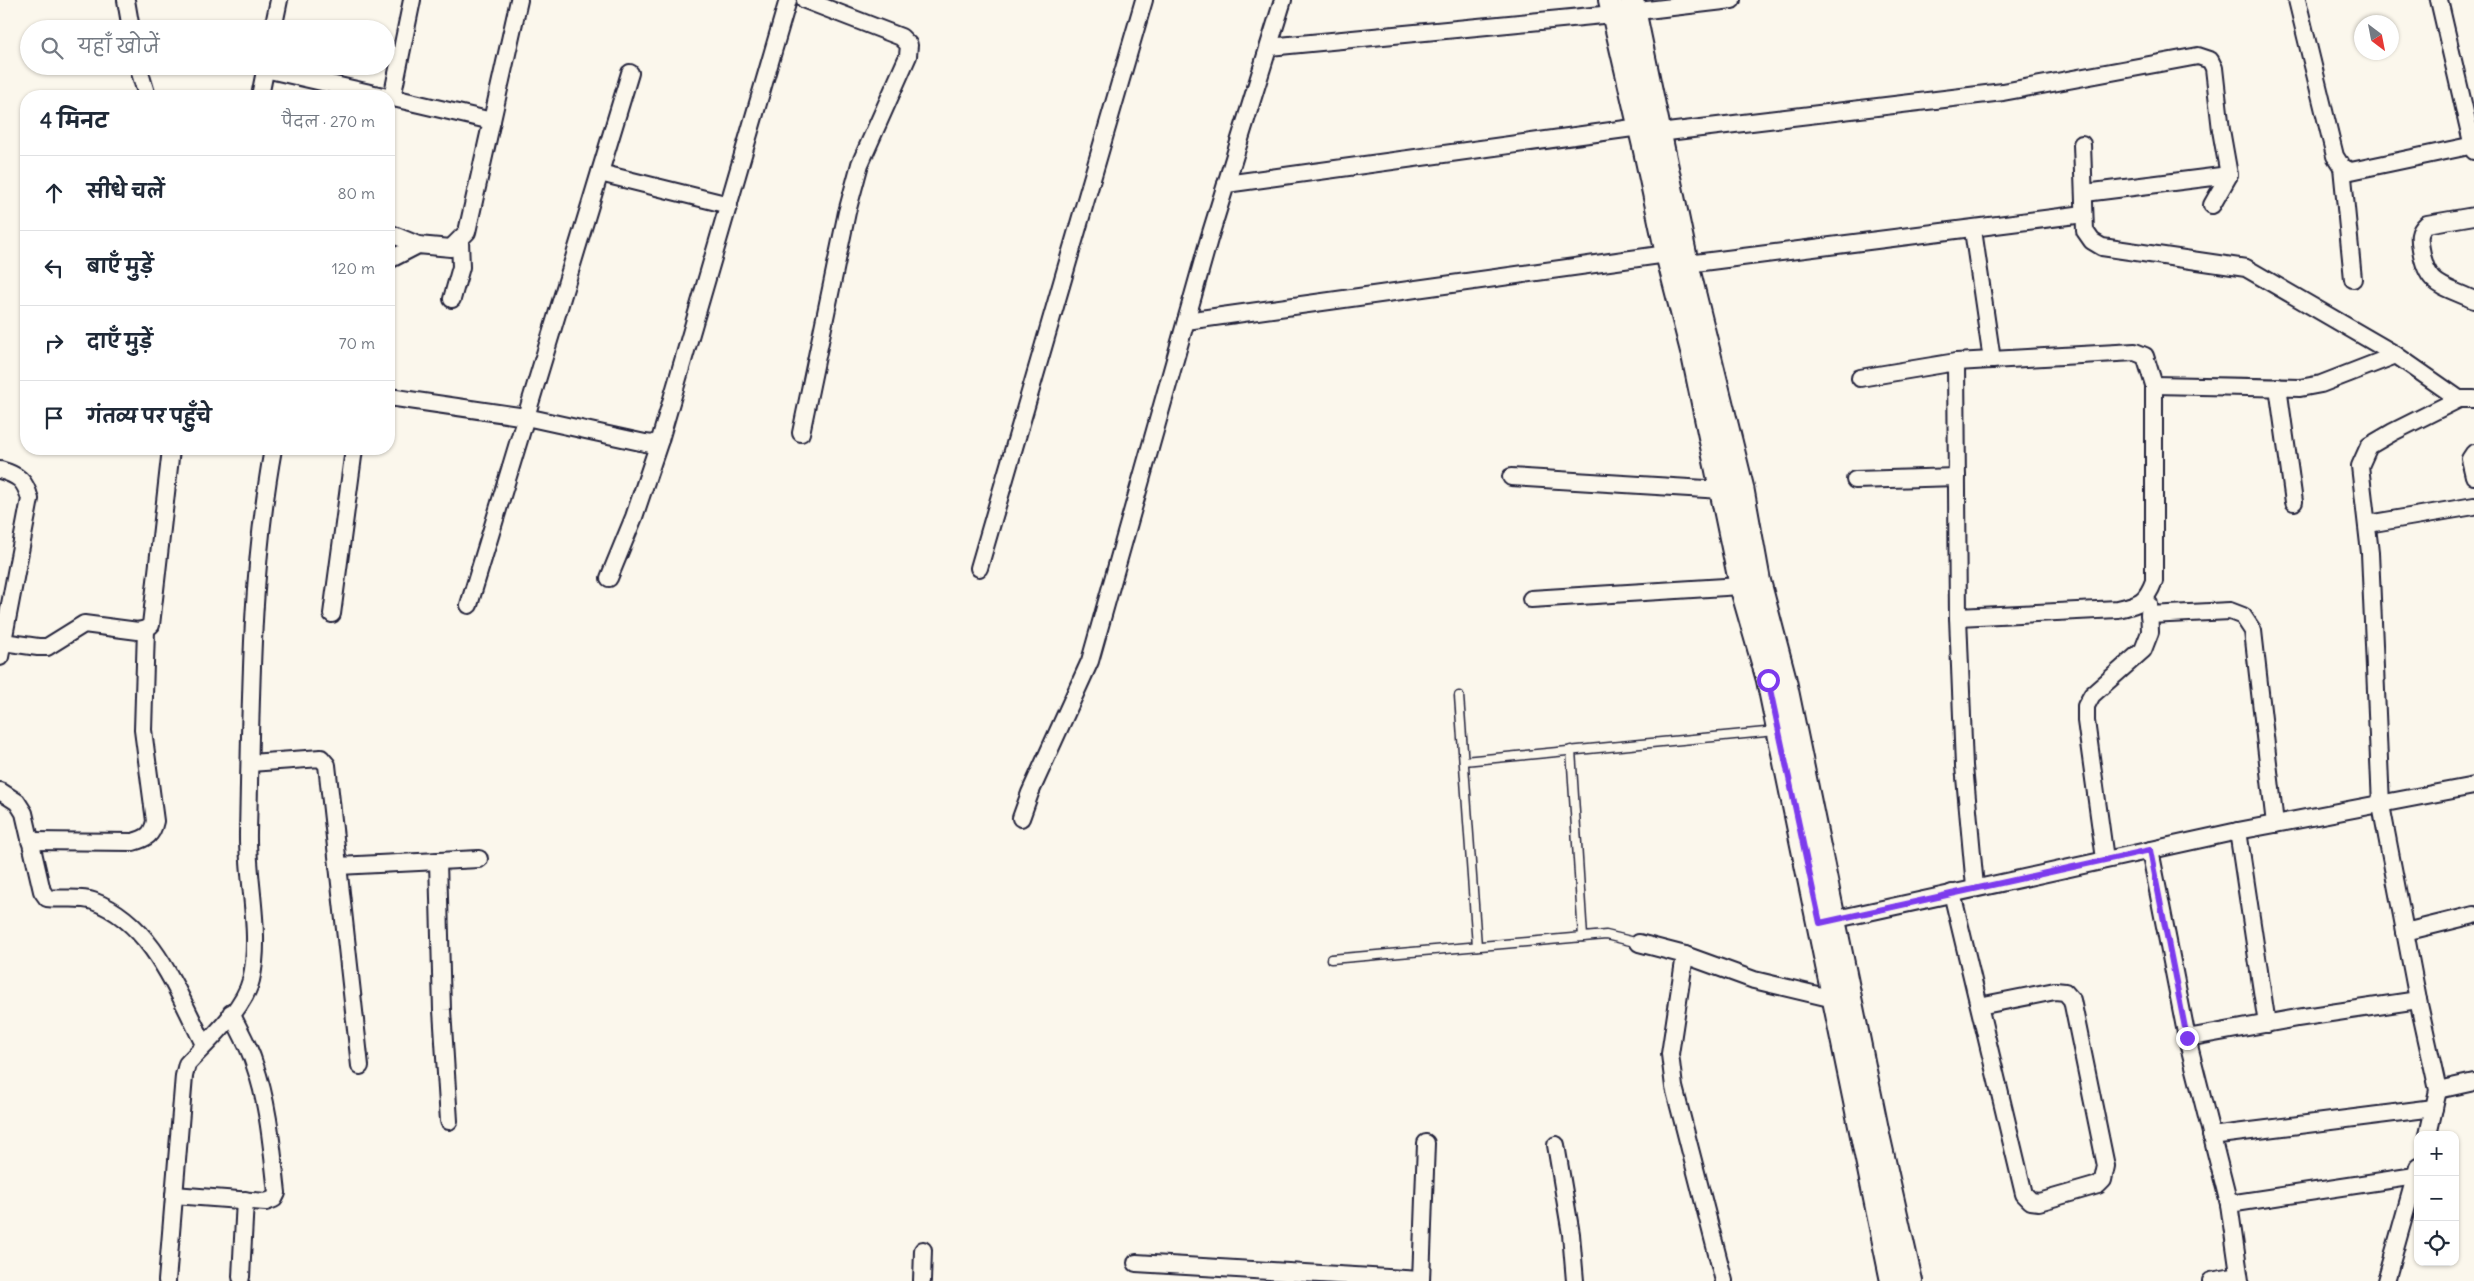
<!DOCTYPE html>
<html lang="hi">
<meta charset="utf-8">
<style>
body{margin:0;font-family:Delius,"Playpen Sans Deva",sans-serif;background:#f2f2f3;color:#1f2937}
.controls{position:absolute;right:15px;bottom:15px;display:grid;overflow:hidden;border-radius:10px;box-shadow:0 1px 4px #0004}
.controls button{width:45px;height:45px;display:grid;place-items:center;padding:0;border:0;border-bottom:1px solid #e0e1e3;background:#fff;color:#1f2937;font:25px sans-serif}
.compass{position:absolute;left:2354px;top:15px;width:45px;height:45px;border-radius:50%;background:#fff;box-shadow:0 1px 4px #0004;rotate:148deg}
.stop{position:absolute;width:15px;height:15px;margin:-11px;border:4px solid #7c3aed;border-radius:50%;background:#fff}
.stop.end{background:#7c3aed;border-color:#fff;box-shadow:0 1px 5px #0008}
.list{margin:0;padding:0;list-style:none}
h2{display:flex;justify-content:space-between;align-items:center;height:65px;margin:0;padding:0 20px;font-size:21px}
h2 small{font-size:16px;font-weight:400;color:#747a83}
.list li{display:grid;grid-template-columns:32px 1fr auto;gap:15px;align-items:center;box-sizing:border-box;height:75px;padding:0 20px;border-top:1px solid #e0e1e3}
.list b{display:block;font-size:19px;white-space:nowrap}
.list em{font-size:16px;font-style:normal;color:#747a83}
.icon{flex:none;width:28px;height:28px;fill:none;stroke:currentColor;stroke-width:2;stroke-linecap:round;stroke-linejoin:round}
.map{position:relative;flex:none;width:2474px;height:1281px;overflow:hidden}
.search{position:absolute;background:#fff;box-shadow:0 1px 4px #0004;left:20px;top:20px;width:375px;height:55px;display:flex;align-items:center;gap:12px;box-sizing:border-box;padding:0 18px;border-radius:28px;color:#747a83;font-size:19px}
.panel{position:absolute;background:#fff;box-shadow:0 1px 4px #0004;left:20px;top:90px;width:375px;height:365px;border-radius:20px}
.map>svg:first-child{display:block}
</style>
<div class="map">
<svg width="2474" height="1281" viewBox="0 0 2474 1281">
<rect width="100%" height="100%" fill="#fbf7ec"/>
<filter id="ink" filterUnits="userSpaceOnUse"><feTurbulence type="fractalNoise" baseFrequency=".02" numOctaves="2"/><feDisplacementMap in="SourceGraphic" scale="10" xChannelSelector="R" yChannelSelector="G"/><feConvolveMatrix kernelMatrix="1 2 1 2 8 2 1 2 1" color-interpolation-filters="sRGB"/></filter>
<g filter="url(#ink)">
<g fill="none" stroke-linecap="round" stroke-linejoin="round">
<g stroke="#22223b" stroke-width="11">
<g id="lane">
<polyline points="1459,696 1477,946"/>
<polyline points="1571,750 1583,937"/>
<polyline points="1464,761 1776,731"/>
<polyline points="1331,959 1606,935 1639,943"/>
</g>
</g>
<g stroke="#22223b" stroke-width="20">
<g id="street">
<polyline points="126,0 131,29"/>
<polyline points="2297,0 2335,156 2342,167 2351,171 2474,145"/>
<polyline points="2439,0 2474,151"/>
<polyline points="273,29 279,0"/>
<polyline points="1269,47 1613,14 1732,0"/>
<polyline points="138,66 147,96"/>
<polyline points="265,69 383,96"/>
<polyline points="260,96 266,66"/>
<polyline points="389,97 492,121"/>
<polyline points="392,98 412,0"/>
<polyline points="1659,133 2003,92 2198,56 2210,60 2214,68 2221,130 2229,175 2212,205"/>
<polyline points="2082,144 2085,231 2092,241 2102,247 2246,268 2396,355 2459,399"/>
<polyline points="2342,167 2353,279"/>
<polyline points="600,173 729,205"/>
<polyline points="1226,184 1640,127"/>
<polyline points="2085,193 2229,175"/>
<path d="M2474,216L2427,224C2418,232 2419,238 2421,249C2427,287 2442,285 2474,300"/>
<polyline points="1973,230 1992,360"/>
<polyline points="389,233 418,245"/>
<polyline points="389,260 418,245 451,248 467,232 519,0"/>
<polyline points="452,299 461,267 460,241"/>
<polyline points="1186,321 1667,254 1687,264 2084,214"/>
<polyline points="1956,362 1958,617 1964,766 1975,887"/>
<path d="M1860,378L1956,362L2135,352L2145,356L2154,385V581C2146,602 2140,604 2118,609L1958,617"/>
<polyline points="2154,385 2300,388 2321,384 2396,355"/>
<polyline points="2278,387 2294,502"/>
<polyline points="389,397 526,417 645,443 653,444 660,440 788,0"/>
<polyline points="801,433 847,212 860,164 908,56 909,45 901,37 805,0"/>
<polyline points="2474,453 2470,459 2474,476"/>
<path d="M0,470C18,475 25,480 30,499L0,657"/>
<polyline points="1511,477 1722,490"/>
<polyline points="1855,480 1957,477"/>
<polyline points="2368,524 2474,506"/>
<polyline points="979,568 1144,0"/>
<polyline points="609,578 634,517 660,440"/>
<polyline points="1531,599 1741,586"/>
<polyline points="469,605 630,73"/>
<polyline points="332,614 354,449"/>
<polyline points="2149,615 2230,611 2243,616 2253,631 2275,824"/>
<polyline points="3,642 38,647 47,647 84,624 138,631 146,629 151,625 171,449"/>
<polyline points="250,763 321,758 327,765 360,1066"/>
<path d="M0,791L17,802L24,813L42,891L47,898C61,900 80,896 93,901C153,923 177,992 204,1044"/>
<polyline points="1021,818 1030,793 1090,661 1209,239 1283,0"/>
<polyline points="2238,831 2267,1024"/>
<path d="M30,841L133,842C147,838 152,835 155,821L143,730L146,629"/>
<polyline points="2150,850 2187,1038 2229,1204 2240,1281"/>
<polyline points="2105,859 2086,721 2086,706 2092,695 2143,650 2150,632 2149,604"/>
<polyline points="438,861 442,1010 449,1121"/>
<polyline points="338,866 479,859"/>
<polyline points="1952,893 2024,1194 2031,1201 2039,1202 2098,1185 2103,1180 2106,1166 2072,1000 2065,992 2055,991 1979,1006"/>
<polyline points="1823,922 2238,831 2474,786"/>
<polyline points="2405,932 2474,915"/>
<polyline points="1639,943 1685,955 1754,980 1834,999"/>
<polyline points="1685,955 1670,1054 1674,1087 1724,1281"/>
<polyline points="2187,1038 2297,1018 2418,1000"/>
<polyline points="2438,1090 2474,1082"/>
<polyline points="2428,1135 2438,1090 2418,1000 2381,805 2370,553 2360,466 2369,446 2393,432 2459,399 2474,399"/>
<polyline points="2211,1136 2434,1108"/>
<polyline points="1556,1145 1571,1234 1575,1281"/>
<path d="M174,1195L266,1202L274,1199L277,1193C272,1149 269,1105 254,1063C249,1046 239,1030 231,1013"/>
<polyline points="2229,1204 2415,1176"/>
<polyline points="1136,1263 1421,1280"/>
<polyline points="241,1277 245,1200"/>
<path d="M167,1281L184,1076L187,1064C207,1042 244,1009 251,980C262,935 247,880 248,833C251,705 250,575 273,449"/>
<polyline points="922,1281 923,1250"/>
<polyline points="1421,1281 1426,1143"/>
<polyline points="2211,1281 2239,1276"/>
<polyline points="2386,1281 2418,1167"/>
</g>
</g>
<g stroke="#22223b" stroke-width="26">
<g id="secondary">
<polyline points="1610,0 1644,146 1667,254 1693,355 1741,586 1768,680 1892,1281"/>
<polyline points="1632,0 1687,264 1742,487 1759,581 1784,676 1879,1139 1911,1281"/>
</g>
</g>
<use href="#lane" stroke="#fbf7ec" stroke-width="8"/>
<use href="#street" stroke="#fbf7ec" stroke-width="16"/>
<use href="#secondary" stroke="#fbf7ec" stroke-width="22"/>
</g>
</g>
<g fill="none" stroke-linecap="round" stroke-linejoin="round" filter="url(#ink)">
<polyline stroke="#7c3aed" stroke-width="6" points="1768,680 1820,923 2150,850 2187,1038"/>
</g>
</svg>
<div class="controls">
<button>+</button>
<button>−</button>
<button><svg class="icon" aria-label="locate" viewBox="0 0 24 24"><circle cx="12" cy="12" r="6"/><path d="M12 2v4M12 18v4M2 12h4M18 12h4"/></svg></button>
</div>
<svg class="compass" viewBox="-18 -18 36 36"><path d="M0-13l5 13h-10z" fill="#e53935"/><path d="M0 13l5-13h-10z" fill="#747a83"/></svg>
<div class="stop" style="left:1768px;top:680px"></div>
<div class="stop end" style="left:2187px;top:1038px"></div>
<div class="search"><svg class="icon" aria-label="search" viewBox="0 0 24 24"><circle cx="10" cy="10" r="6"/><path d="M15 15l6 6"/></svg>यहाँ खोजें</div>
<section class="panel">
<h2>4 मिनट<small>पैदल · 270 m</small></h2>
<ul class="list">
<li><svg class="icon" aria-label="ahead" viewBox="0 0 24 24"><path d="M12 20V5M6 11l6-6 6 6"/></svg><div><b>सीधे चलें</b></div><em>80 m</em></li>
<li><svg class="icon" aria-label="left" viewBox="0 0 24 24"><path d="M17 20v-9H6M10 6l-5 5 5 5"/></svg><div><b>बाएँ मुड़ें</b></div><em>120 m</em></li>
<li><svg class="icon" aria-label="right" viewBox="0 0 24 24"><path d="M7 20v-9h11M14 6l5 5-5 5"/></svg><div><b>दाएँ मुड़ें</b></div><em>70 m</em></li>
<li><svg class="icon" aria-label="arrive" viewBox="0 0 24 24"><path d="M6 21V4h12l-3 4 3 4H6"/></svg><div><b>गंतव्य पर पहुँचे</b></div></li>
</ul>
</section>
</div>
